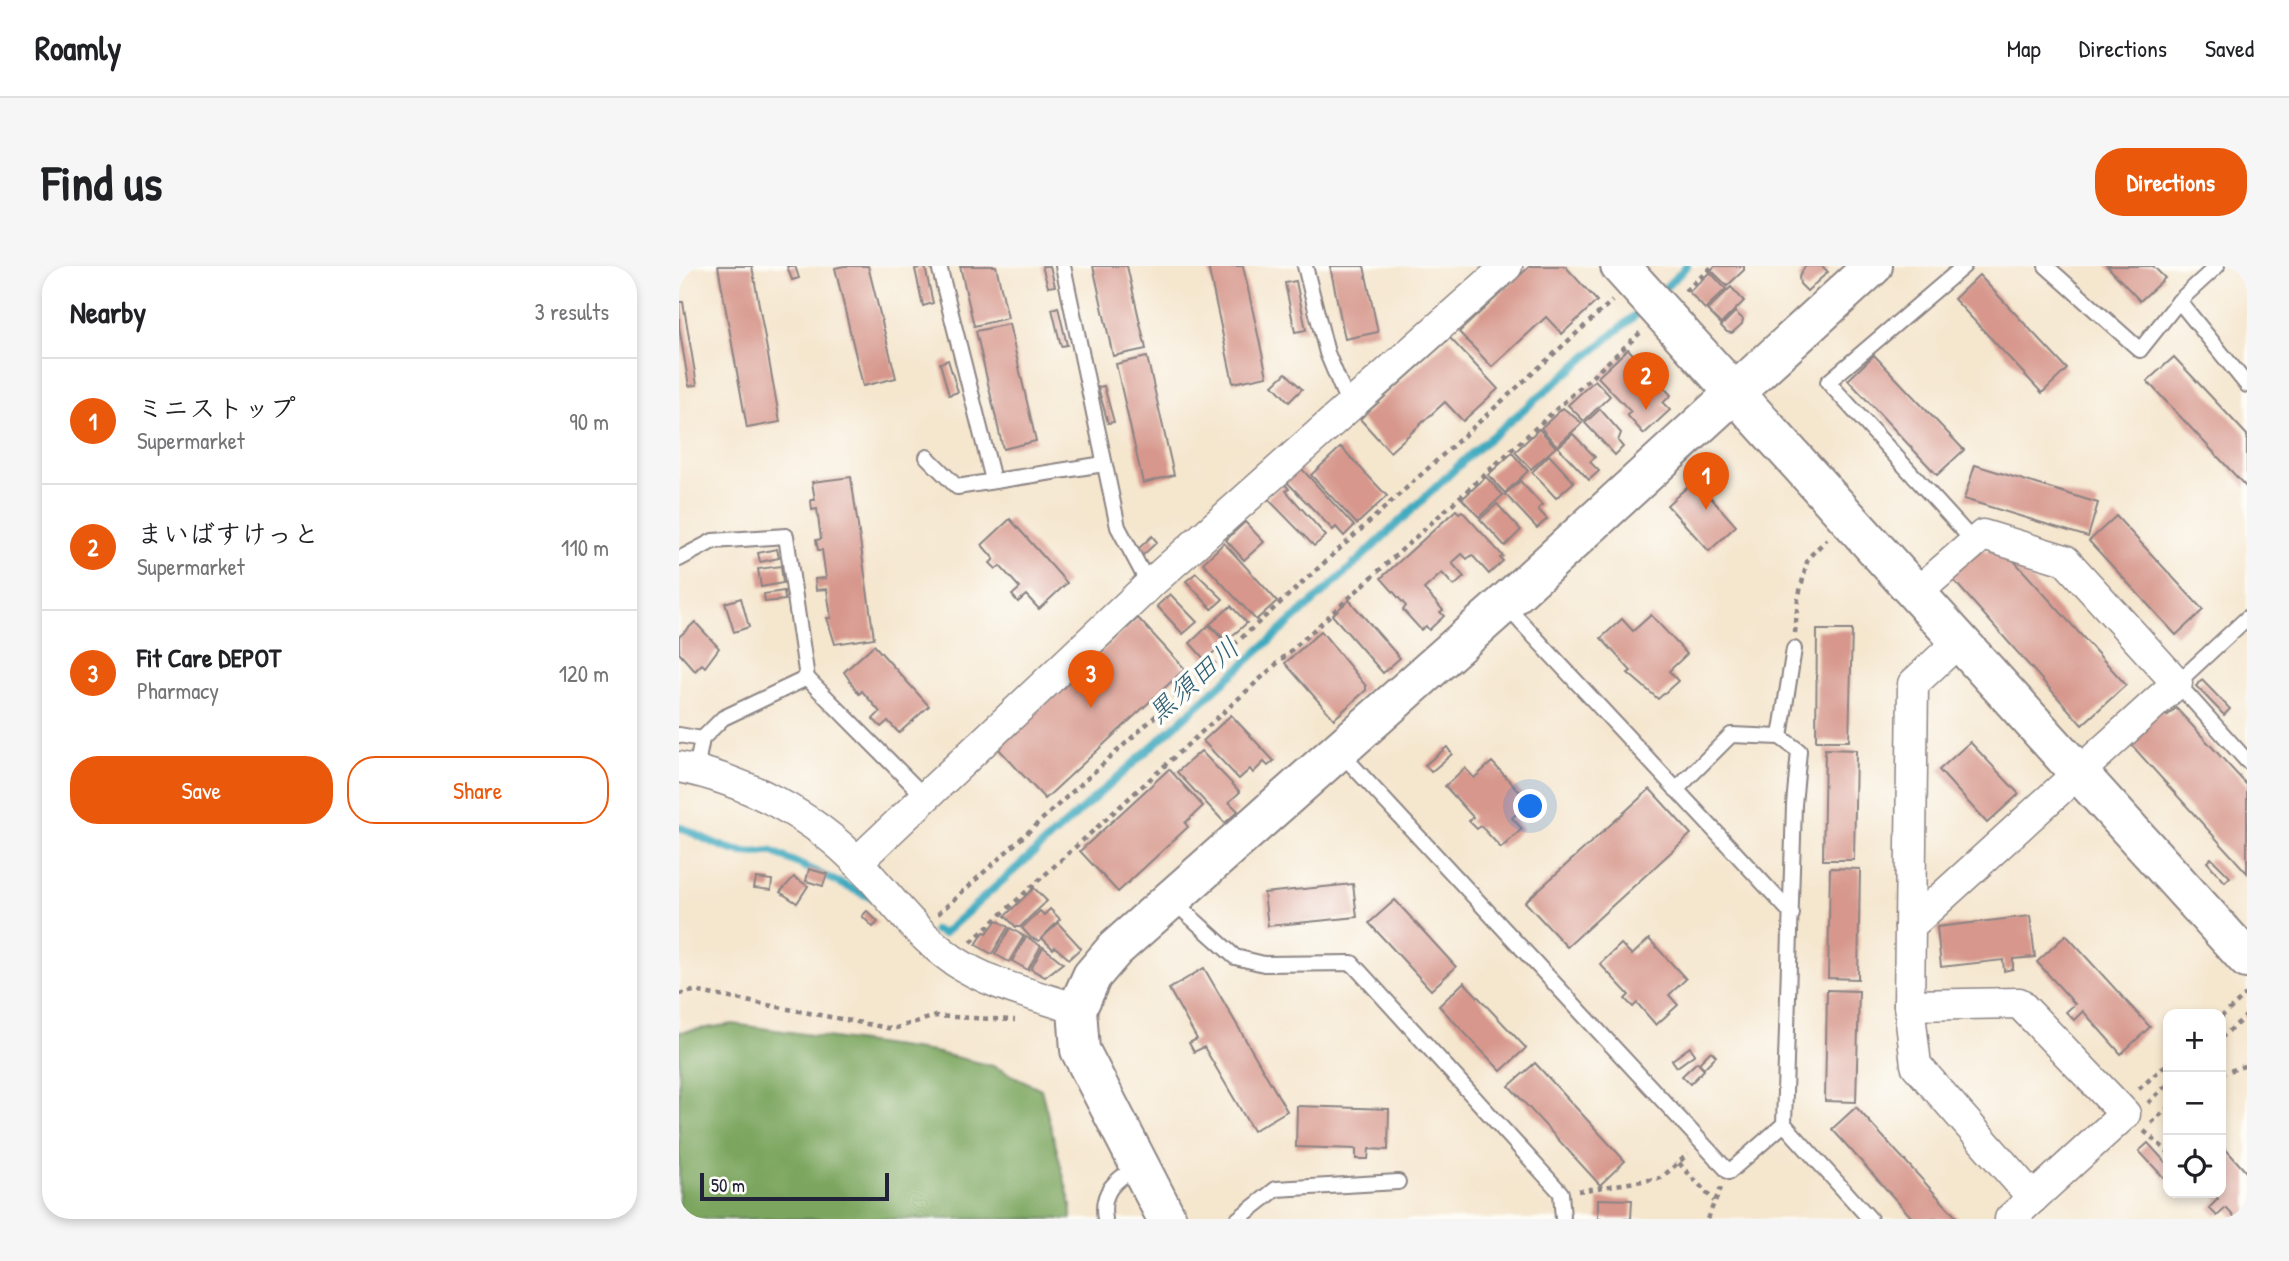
<!DOCTYPE html>
<meta charset="utf-8">
<style>
body{margin:0;font-family:"Patrick Hand","Klee One",sans-serif;background:#f6f6f6;color:#202124}
.controls{position:absolute;right:21px;bottom:21px;display:grid;overflow:hidden;border-radius:14px;box-shadow:0 4px 10px #0003}
.controls button{width:63px;height:63px;display:grid;place-items:center;padding:0;border:0;border-bottom:2px solid #e0e0e0;background:#fff;color:#202124;font:35px sans-serif}
.scale{position:absolute;left:21px;bottom:18px;width:189px;box-sizing:border-box;padding-left:7px;border:4px solid #22223b;border-top:0;font-size:19px;line-height:24px;white-space:nowrap;color:#22223b;-webkit-text-stroke:5px #fdfcf7;paint-order:stroke}
.you{position:absolute;left:852px;top:541px;width:24px;height:24px;margin:-18px;border:5px solid #fff;border-radius:50%;background:#1a73e8;box-shadow:0 0 0 10px #1a73e833}
.badge{display:grid;place-items:center;width:46px;height:46px;border-radius:50%;background:#ea580c;color:#fff;font-size:23px;font-weight:700}
.pin{position:absolute;translate:-50% -58px;filter:drop-shadow(0 2px 4px #0008)}
.pin::after{content:'';position:absolute;top:37px;width:24px;height:21px;background:inherit;clip-path:polygon(0 0,100% 0,50% 100%)}
.list{margin:0;padding:0;list-style:none}
h2{display:flex;justify-content:space-between;align-items:center;height:91px;margin:0;padding:0 28px;font-size:30px}
h2 small{font-size:23px;font-weight:400;color:#757577}
.list li{display:grid;grid-template-columns:46px 1fr auto;gap:21px;align-items:center;box-sizing:border-box;height:126px;padding:0 28px;border-top:2px solid #e0e0e0}
.list b{display:block;font-size:26px;white-space:nowrap}
.list p{margin:0;font-size:23px;white-space:nowrap;color:#757577}
.list em{font-size:23px;font-style:normal;color:#757577}
.actions{display:flex;gap:14px;padding:21px 28px}
.actions a{flex:1;padding:16px 0;border:2px solid #ea580c;border-radius:28px;text-align:center;font-size:24px;color:#ea580c}
.actions .main{background:#ea580c;color:#fff}
.icon{flex:none;width:38px;height:38px;fill:none;stroke:currentColor;stroke-width:2;stroke-linecap:round;stroke-linejoin:round}
.map{position:relative;flex:none;width:1568px;height:953px;overflow:hidden;border-radius:28px}
header{display:flex;align-items:center;gap:42px;box-sizing:border-box;height:98px;padding:0 35px;background:#fff;border-bottom:2px solid #e0e0e0}
header strong{font-size:33px}
nav{display:flex;gap:38px;margin-inline-start:auto;font-size:24px}
.intro{display:flex;align-items:center;justify-content:space-between;box-sizing:border-box;height:168px;padding:0 42px}
h1{margin:0;font-size:49px}
.button{padding:18px 32px;border-radius:28px;background:#ea580c;color:#fff;font-size:24px;font-weight:700}
main{display:flex;gap:42px;padding:0 42px}
aside{flex:1;background:#fff;border-radius:28px;box-shadow:0 4px 10px #0003}
.map>svg:first-child{display:block}
</style>
<header>
<strong>Roamly</strong>
<nav><a>Map</a><a>Directions</a><a>Saved</a></nav>
</header>
<div class="intro"><h1>Find us</h1><a class="button">Directions</a></div>
<main>
<aside>
<h2>Nearby<small>3 results</small></h2>
<ul class="list">
<li><span class="badge">1</span><div><b>ミニストップ</b><p>Supermarket</p></div><em>90 m</em></li>
<li><span class="badge">2</span><div><b>まいばすけっと</b><p>Supermarket</p></div><em>110 m</em></li>
<li><span class="badge">3</span><div><b>Fit Care DEPOT</b><p>Pharmacy</p></div><em>120 m</em></li>
</ul>
<div class="actions"><a class="main">Save</a><a>Share</a></div>
</aside>
<div class="map">
<svg width="1568" height="953" viewBox="0 0 1568 953">
<rect width="100%" height="100%" fill="#fdfcf7"/>
<filter id="ink" filterUnits="userSpaceOnUse"><feTurbulence type="fractalNoise" baseFrequency=".0143" numOctaves="2"/><feDisplacementMap in="SourceGraphic" scale="14" xChannelSelector="R" yChannelSelector="G"/><feConvolveMatrix kernelMatrix="1 2 1 2 8 2 1 2 1" color-interpolation-filters="sRGB"/></filter>
<filter id="wash" filterUnits="userSpaceOnUse"><feTurbulence type="fractalNoise" baseFrequency=".00686" numOctaves="4" result="noise"/><feDisplacementMap in="SourceGraphic" scale="28" xChannelSelector="R" yChannelSelector="G"/><feGaussianBlur stdDeviation="1.57" result="paint"/><feColorMatrix in="noise" values="0 0 0 0 0 0 0 0 0 0 0 0 0 0 0 0 0 1.4 0 .05"/><feComposite in="paint" operator="in"/></filter>
<g filter="url(#wash)">
<rect width="100%" height="100%" fill="#f5e6ce"/>
<polygon fill="#7ba65f" stroke="#4e644d" stroke-width="2" points="54,758 255,786 314,800 362,823 392,939 392,953 0,953 0,766"/>
<g fill="none" stroke-linecap="round" stroke-linejoin="round">
<g stroke="#40aac0" stroke-width="8">
<polyline points="979,29 1008,0"/>
<path d="M0,561C32,574 56,593 92,585L197,634"/>
<polyline points="256,664 264,668 665,308 793,187 965,42"/>
</g>
</g>
<g id="blocks">
<g fill="#d7978c">
<polygon points="39,0 73,0 101,156 68,162"/>
<polygon points="108,0 116,0 120,12 113,14"/>
<polygon points="165,0 189,0 217,112 184,120 156,2"/>
<polygon points="281,0 317,0 329,52 295,60"/>
<polygon points="363,0 371,0 376,20 369,21"/>
<polygon points="414,0 448,0 467,83 434,90"/>
<polygon points="529,0 564,0 588,110 554,117"/>
<polygon points="651,0 685,0 699,66 666,73"/>
<polygon points="851,0 886,0 918,35 883,68 867,51 813,101 780,66"/>
<polygon points="1036,0 1065,0 1065,4 1048,20 1032,4"/>
<polygon points="1126,0 1143,0 1149,6 1128,25 1121,18 1120,11"/>
<polygon points="1428,0 1474,0 1486,12 1461,35"/>
<polygon points="246,1 254,37 244,40 236,3"/>
<polygon points="1031,6 1047,23 1026,43 1010,26"/>
<polygon points="1300,9 1388,103 1363,127 1275,33"/>
<polygon points="617,15 627,64 616,66 606,17"/>
<polygon points="1052,21 1065,35 1042,58 1028,44"/>
<polygon points="0,36 4,36 18,119 10,120 0,61"/>
<polygon points="379,41 388,79 382,80 373,43"/>
<polygon points="1056,46 1064,53 1063,58 1053,67 1048,66 1042,60"/>
<polygon points="330,58 357,175 324,183 297,65"/>
<polygon points="771,72 819,123 784,155 766,136 711,186 681,153"/>
<polygon points="949,83 992,129 984,137 991,144 965,168 948,149 952,146 919,111"/>
<polygon points="1195,89 1285,184 1258,209 1169,114"/>
<polygon points="468,91 495,209 464,217 437,98"/>
<polygon points="1495,91 1568,169 1568,222 1468,115"/>
<polygon points="269,94 279,126 270,129 261,97"/>
<polygon points="607,107 623,123 610,136 594,119"/>
<polygon points="916,114 931,130 905,155 889,139"/>
<polygon points="425,120 435,156 429,157 419,121"/>
<polygon points="884,142 903,157 878,180 862,162"/>
<polygon points="921,143 942,167 939,175 944,181 936,189 906,157"/>
<polygon points="860,163 877,181 852,203 836,186"/>
<polygon points="894,168 916,191 911,196 920,205 910,214 879,181"/>
<polygon points="662,181 708,230 678,258 632,209"/>
<polygon points="833,187 849,205 826,227 809,209"/>
<polygon points="870,189 895,216 877,232 853,206"/>
<polygon points="1296,199 1419,237 1409,271 1285,233"/>
<polygon points="622,202 675,260 665,270 657,261 654,264 607,215"/>
<polygon points="172,211 195,372 156,378 148,352 152,352 148,323 137,324 136,313 147,312 143,284 139,284 137,274 142,273 138,243 133,244 132,234 136,234 133,216"/>
<polygon points="807,211 824,229 800,251 783,233"/>
<polygon points="1016,214 1057,260 1030,285 988,239"/>
<polygon points="841,215 863,239 859,243 868,253 858,262 826,228"/>
<polygon points="605,217 610,223 607,225 647,270 635,280 588,232"/>
<polygon points="818,238 842,264 826,280 801,253"/>
<polygon points="777,244 780,247 783,245 824,290 821,292 824,295 810,308 793,289 788,293 783,288 773,297 785,311 775,320 763,307 745,323 764,344 761,346 765,350 750,364 747,360 742,364 724,344 727,340 702,312"/>
<polygon points="1437,250 1524,344 1497,369 1410,275"/>
<polygon points="331,253 388,317 360,343 347,329 339,336 333,329 341,322 321,300 317,303 311,297 315,293 303,279"/>
<polygon points="566,256 585,276 565,294 547,274"/>
<polygon points="473,270 478,276 462,291 457,285"/>
<polygon points="545,277 598,335 577,354 524,297"/>
<polygon points="1319,277 1447,419 1403,459 1270,309 1302,280 1308,286"/>
<polygon points="98,283 100,292 81,296 79,287"/>
<polygon points="102,300 104,317 82,321 79,303"/>
<polygon points="517,307 544,333 533,343 507,315"/>
<polygon points="105,325 106,334 86,336 85,328"/>
<polygon points="491,328 518,356 504,368 478,340"/>
<polygon points="62,332 70,361 55,366 46,337"/>
<polygon points="670,334 721,392 704,407 653,349"/>
<polygon points="552,340 568,357 547,375 531,358"/>
<polygon points="972,349 1008,388 990,405 999,415 979,433 949,407 952,405 922,372 943,353 954,365"/>
<polygon points="459,352 506,403 366,533 318,481"/>
<polygon points="16,356 40,382 26,401 23,398 16,405 0,387 0,371"/>
<polygon points="530,359 546,376 526,394 511,377"/>
<polygon points="1138,364 1173,364 1170,475 1137,475"/>
<polygon points="642,365 687,420 687,424 655,453 606,397"/>
<polygon points="195,379 250,440 220,467 209,455 202,461 194,453 201,446 183,425 180,428 165,406"/>
<polygon points="1523,414 1551,443 1545,449 1517,420"/>
<polygon points="1482,442 1488,450 1497,442 1568,519 1568,607 1448,474"/>
<polygon points="552,449 595,495 589,500 585,496 574,507 571,503 560,513 524,475"/>
<polygon points="1291,476 1340,528 1308,557 1260,504"/>
<polygon points="768,481 773,488 752,506 746,499"/>
<polygon points="1146,483 1177,484 1175,594 1144,594"/>
<polygon points="522,485 561,526 550,536 559,545 546,557 498,506"/>
<polygon points="813,496 850,536 833,552 843,563 822,582 802,560 798,563 790,555 794,551 766,520 786,502 795,512"/>
<polygon points="490,503 524,540 506,557 509,561 439,626 401,585"/>
<polygon points="971,523 1012,568 888,681 846,636"/>
<polygon points="1532,592 1551,611 1546,616 1528,596"/>
<polygon points="1151,602 1181,603 1179,713 1149,712"/>
<polygon points="130,603 148,608 144,620 127,615"/>
<polygon points="115,611 129,620 118,637 101,626"/>
<polygon points="77,612 93,614 92,624 75,622"/>
<polygon points="674,618 678,651 589,660 585,627"/>
<polygon points="355,622 368,635 341,661 337,661 326,650"/>
<polygon points="716,634 777,701 752,724 690,657"/>
<polygon points="371,643 381,653 360,675 352,672 343,662 361,645 365,649"/>
<polygon points="188,645 199,656 194,661 183,650"/>
<polygon points="1351,650 1356,691 1334,693 1334,703 1325,705 1324,694 1262,701 1258,661"/>
<polygon points="318,654 329,661 313,688 297,679 305,666 308,667"/>
<polygon points="379,657 402,682 390,693 376,681 374,683 363,672"/>
<polygon points="331,662 345,670 330,696 316,688"/>
<polygon points="1387,669 1471,761 1442,788 1404,745 1395,754 1387,746 1396,738 1358,696"/>
<polygon points="347,671 362,680 349,704 333,695"/>
<polygon points="970,673 1007,713 990,729 999,739 977,759 958,737 954,741 946,733 950,729 921,698 942,678 953,689"/>
<polygon points="364,681 384,697 366,711 352,703"/>
<polygon points="525,702 608,845 574,865 525,781 515,786 510,777 518,773 490,723"/>
<polygon points="785,716 847,782 822,805 760,740"/>
<polygon points="1148,724 1180,725 1177,836 1146,835"/>
<polygon points="1011,781 1016,788 998,801 993,794"/>
<polygon points="1032,785 1037,790 1025,802 1020,797"/>
<polygon points="1018,796 1025,804 1011,818 1003,810"/>
<polygon points="856,797 946,895 921,919 830,820"/>
<polygon points="618,840 710,843 709,884 690,883 689,893 677,893 677,883 617,881"/>
<polygon points="1177,841 1279,953 1234,953 1153,863"/>
<polygon points="1469,877 1489,899 1487,914 1460,885"/>
<polygon points="1542,878 1568,907 1568,953 1557,953 1547,942 1538,950 1530,942 1539,933 1533,927 1542,927"/>
<polygon points="919,933 953,934 952,953 919,953"/>
</g>
</g>
</g>
<g filter="url(#ink)">
<use href="#blocks" fill-opacity="0" stroke="#8c8484" stroke-width="2"/>
<g fill="none" stroke-linecap="round" stroke-linejoin="round">
<g stroke="#8c8484" stroke-width="18">
<g id="lane">
<polyline points="260,0 314,214"/>
<polyline points="384,0 439,261 470,319"/>
<polyline points="626,0 648,87 671,142"/>
<polyline points="1285,0 1149,116 1294,275"/>
<polyline points="1367,0 1461,84 1500,35 1568,119"/>
<polyline points="1500,35 1538,0"/>
<polyline points="248,191 278,221 425,198"/>
<polyline points="0,293 34,275 107,270 128,412 245,530"/>
<polyline points="826,339 1113,648"/>
<polyline points="1568,352 1498,417 1568,495"/>
<polyline points="0,469 23,473"/>
<polyline points="1101,471 1115,383"/>
<polyline points="660,485 1050,906 1105,858"/>
<polyline points="17,504 23,473 44,452 128,412"/>
<polyline points="997,524 1052,469 1101,471 1120,485 1115,539 1105,858 1191,953"/>
<polyline points="494,635 556,691 585,698 673,697 882,927 884,953"/>
<path d="M426,953C421,926 436,913 459,901"/>
<polyline points="559,953 597,923 719,916"/>
</g>
</g>
<g stroke="#8c8484" stroke-width="33">
<g id="street">
<polyline points="1235,329 1304,269 1386,294 1498,417 1231,660 1230,739 1237,799 1354,932"/>
<path d="M0,501C66,514 135,550 181,599C211,631 237,668 274,694C311,719 356,729 398,743"/>
<polyline points="178,596 470,319 828,0"/>
<polyline points="1231,660 1234,418 1279,376"/>
<polyline points="1230,739 1340,737 1446,848 1331,953"/>
</g>
</g>
<g stroke="#8c8484" stroke-width="42">
<g id="secondary">
<polyline points="941,0 1568,693"/>
<polyline points="488,953 401,784 398,743 413,710 436,683 825,338 1194,0"/>
</g>
</g>
<g stroke="#8c8484" stroke-width="4.5" stroke-dasharray="5 5" stroke-linecap="butt">
<polyline points="1006,25 1034,0"/>
<polyline points="1116,367 1119,333 1129,292 1148,273"/>
<polyline points="259,648 933,35"/>
<polyline points="292,676 961,67"/>
<polyline points="0,728 15,725 214,763 256,750 336,754"/>
<polyline points="1542,751 1568,728"/>
<polyline points="1542,772 1568,749"/>
<polyline points="1542,808 1568,799"/>
<polyline points="1460,823 1489,797"/>
<polyline points="1469,837 1489,818"/>
<polyline points="1472,857 1489,842"/>
<polyline points="1465,865 1489,886"/>
<polyline points="1000,897 1035,935"/>
<polyline points="899,925 982,912 1009,888"/>
<polyline points="1028,953 1042,922"/>
</g>
<use href="#lane" stroke="#fff" stroke-width="14"/>
<use href="#street" stroke="#fff" stroke-width="30"/>
<use href="#secondary" stroke="#fff" stroke-width="38"/>
</g>
</g>
<g text-anchor="middle" dominant-baseline="central" stroke-width="7" stroke-linejoin="round" paint-order="stroke">
<g font-size="28" font-style="italic" fill="#305f77" stroke="#fdfcf7">
<text transform="translate(514 414) rotate(-42)">黒須田川</text>
</g>
</g>
</svg>
<div class="controls">
<button>+</button>
<button>−</button>
<button><svg class="icon" aria-label="locate" viewBox="0 0 24 24"><circle cx="12" cy="12" r="6"/><path d="M12 2v4M12 18v4M2 12h4M18 12h4"/></svg></button>
</div>
<div class="scale">50 m</div>
<div class="you"></div>
<div class="pin badge" style="left:1027px;top:244px">1</div>
<div class="pin badge" style="left:967px;top:144px">2</div>
<div class="pin badge" style="left:412px;top:442px">3</div>
</div>
</main>
